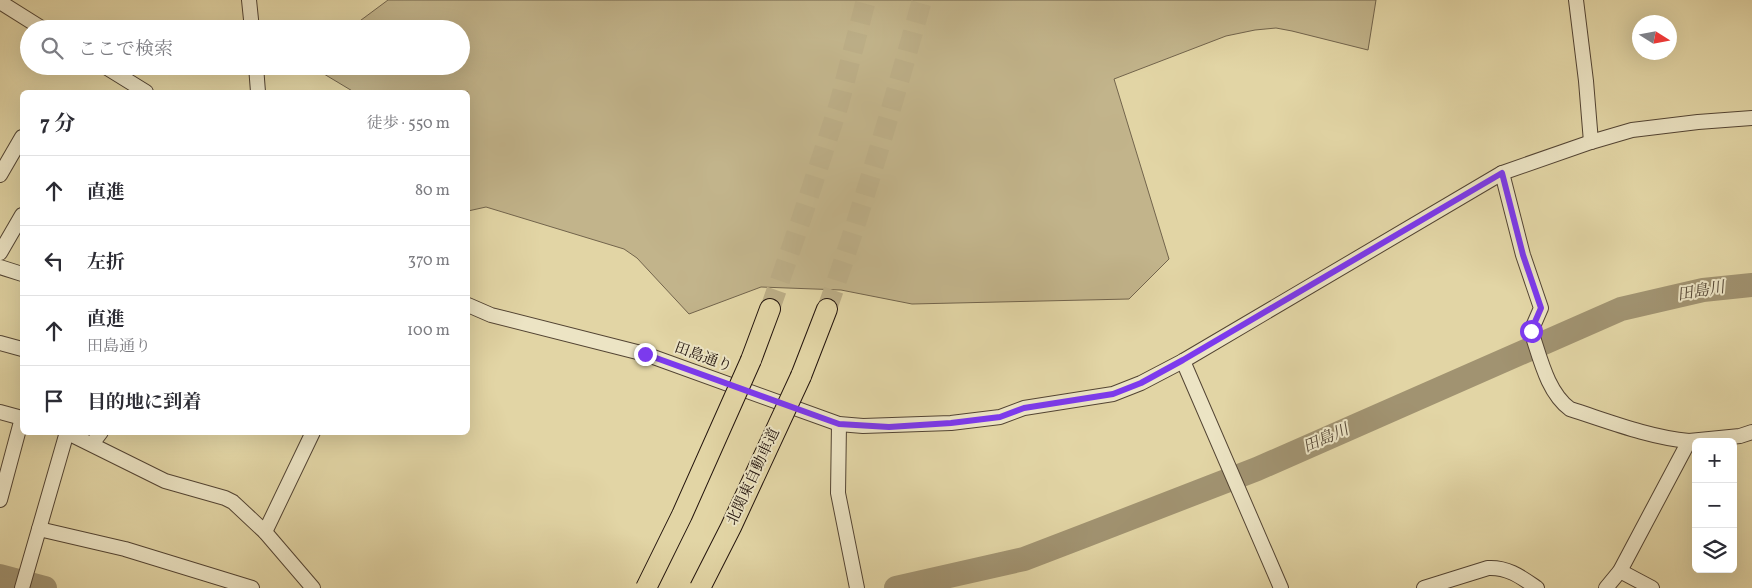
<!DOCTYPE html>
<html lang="ja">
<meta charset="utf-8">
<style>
body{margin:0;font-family:Vollkorn,"Noto Serif JP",serif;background:#f2f2f3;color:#2b2b33}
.controls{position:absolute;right:15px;bottom:15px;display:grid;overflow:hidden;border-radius:8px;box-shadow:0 5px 20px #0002}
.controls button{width:45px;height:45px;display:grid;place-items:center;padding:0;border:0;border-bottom:1px solid #e1e1e2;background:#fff;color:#2b2b33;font:25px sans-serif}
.compass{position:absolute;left:1632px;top:15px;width:45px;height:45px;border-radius:50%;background:#fff;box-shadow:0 5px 20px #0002;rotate:101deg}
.stop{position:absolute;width:15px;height:15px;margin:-11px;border:4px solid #7c3aed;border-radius:50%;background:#fff}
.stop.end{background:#7c3aed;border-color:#fff;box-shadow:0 1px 5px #0008}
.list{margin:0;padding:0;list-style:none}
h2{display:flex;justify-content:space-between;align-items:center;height:65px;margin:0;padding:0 20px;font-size:21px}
h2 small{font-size:16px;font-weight:400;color:#7c7c81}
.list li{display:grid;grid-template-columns:32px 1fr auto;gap:15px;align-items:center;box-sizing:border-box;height:70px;padding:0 20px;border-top:1px solid #e1e1e2}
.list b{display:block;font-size:19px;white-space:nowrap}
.list p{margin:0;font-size:16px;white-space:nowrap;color:#7c7c81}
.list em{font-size:16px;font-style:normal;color:#7c7c81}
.icon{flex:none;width:28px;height:28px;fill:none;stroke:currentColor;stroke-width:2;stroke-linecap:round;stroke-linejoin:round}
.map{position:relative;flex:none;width:1752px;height:588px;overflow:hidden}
.search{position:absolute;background:#fff;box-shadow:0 5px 20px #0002;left:20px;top:20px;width:450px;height:55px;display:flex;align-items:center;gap:12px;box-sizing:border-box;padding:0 18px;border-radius:28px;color:#7c7c81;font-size:19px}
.panel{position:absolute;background:#fff;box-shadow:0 5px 20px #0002;left:20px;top:90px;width:450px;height:345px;border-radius:8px}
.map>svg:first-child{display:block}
</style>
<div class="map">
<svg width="1752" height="588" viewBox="0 0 1752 588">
<rect width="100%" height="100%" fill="#e2d5a5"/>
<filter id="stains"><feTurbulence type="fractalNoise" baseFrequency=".004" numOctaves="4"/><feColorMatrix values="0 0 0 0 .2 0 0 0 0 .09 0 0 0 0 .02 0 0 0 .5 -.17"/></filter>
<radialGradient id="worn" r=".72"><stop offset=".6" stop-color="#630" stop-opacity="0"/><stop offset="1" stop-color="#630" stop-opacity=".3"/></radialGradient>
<polygon fill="#c2b48b" stroke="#72644c" points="388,0 1376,0 1368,50 1292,31 1276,28 1255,30 1226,36 1114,79 1169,259 1129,299 912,304 841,290 761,287 689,314 637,258 624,249 486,207 468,211 468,92 354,92 324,74 328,66 461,66 461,29 349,29"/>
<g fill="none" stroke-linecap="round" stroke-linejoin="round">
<g stroke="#a19371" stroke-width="24">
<polyline points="0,576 45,588"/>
<polyline points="896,588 1024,559 1084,536 1257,469 1621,309 1703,290 1752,285"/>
</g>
<g stroke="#bcae87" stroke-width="20" stroke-dasharray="20 10" stroke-linecap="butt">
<polyline points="770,309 801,220 839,104 866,0"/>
<path d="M827,309C863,207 893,104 922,0"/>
</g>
<g stroke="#534433" stroke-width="16">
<g id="minor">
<polyline points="249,0 252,29"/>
<polyline points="1576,0 1586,81 1591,142"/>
<polyline points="0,2 43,29"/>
<polyline points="104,66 146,92"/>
<polyline points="256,66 258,92"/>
<path d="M1502,173L1523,255L1541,308L1531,331C1540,357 1547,392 1570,409C1608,421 1648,437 1689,441"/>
<polyline points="0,175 22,137"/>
<polyline points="0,253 22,215"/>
<polyline points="0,267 22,274"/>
<polyline points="468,305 491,315 645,354 839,424 863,426 951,423 1000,417 1024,408 1113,394 1141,383 1183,361 1502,173 1591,142 1632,130 1698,122 1752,118"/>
<polyline points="0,343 22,349"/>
<polyline points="1183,361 1281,588"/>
<polyline points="0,412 22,418"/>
<polyline points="839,424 838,493 857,588"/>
<polyline points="66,432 165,481 225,498 233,502 265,532 313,588"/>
<polyline points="92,444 101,432"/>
<polyline points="0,500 22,418"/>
<polyline points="39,529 125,549 252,588"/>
<polyline points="265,532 313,432"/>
<polyline points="1620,571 1652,588"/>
<polyline points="22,588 67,432"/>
<path d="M1424,588L1488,568C1508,567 1521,577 1537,588"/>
<polyline points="1606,588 1620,571 1689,441 1740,436 1752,432"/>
</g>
</g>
<g stroke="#23140d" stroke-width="22">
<g id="highway">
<polyline points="751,360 770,309"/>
<polyline points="801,376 827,309"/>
</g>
</g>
<use href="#minor" stroke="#ece4c4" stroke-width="14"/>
<use href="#highway" stroke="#e2d5a5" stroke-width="20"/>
<g stroke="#23140d" stroke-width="22" stroke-linecap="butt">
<g id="highway-bridge">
<polyline points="646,588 682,515 751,360"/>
<polyline points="700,588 731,527 801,376"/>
</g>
</g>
<use href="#highway-bridge" stroke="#e2d5a5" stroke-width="20"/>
</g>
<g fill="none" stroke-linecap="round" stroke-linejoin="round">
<polyline stroke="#7c3aed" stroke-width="6" points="645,354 839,424 889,427 951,423 1000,417 1024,408 1113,394 1141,383 1183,360 1502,173 1523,255 1541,308 1531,331"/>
</g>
<g text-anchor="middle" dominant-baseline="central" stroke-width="4" stroke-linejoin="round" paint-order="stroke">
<g font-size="15" fill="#23140d" stroke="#ece4c4">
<text transform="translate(703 358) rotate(20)">田島通り</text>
<text transform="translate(754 477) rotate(-65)">北関東自動車道</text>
</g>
<g font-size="16" font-style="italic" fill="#554735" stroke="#ece4c4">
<text transform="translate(1701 292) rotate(-10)">田島川</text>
<text transform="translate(1326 439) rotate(-24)">田島川</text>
</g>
</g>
<rect width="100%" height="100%" filter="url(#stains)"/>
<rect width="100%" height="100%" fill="url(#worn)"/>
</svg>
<div class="controls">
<button>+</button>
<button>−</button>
<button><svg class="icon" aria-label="layers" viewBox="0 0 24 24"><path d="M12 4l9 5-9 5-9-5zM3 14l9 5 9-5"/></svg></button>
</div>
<svg class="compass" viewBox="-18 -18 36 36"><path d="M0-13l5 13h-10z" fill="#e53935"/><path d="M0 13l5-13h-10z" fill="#7c7c81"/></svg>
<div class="stop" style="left:1531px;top:331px"></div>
<div class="stop end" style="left:645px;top:354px"></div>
<div class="search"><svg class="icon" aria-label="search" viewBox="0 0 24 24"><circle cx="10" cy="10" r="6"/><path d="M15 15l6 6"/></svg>ここで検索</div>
<section class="panel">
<h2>7 分<small>徒歩 · 550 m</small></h2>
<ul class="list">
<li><svg class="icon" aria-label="ahead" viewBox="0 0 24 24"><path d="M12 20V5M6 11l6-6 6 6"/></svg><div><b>直進</b></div><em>80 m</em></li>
<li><svg class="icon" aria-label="left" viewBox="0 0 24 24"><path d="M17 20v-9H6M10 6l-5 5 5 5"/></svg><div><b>左折</b></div><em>370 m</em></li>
<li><svg class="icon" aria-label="ahead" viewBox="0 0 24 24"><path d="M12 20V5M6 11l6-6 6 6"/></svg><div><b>直進</b><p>田島通り</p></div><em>100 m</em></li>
<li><svg class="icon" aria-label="arrive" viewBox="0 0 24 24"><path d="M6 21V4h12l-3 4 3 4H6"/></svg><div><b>目的地に到着</b></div></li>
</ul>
</section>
</div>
